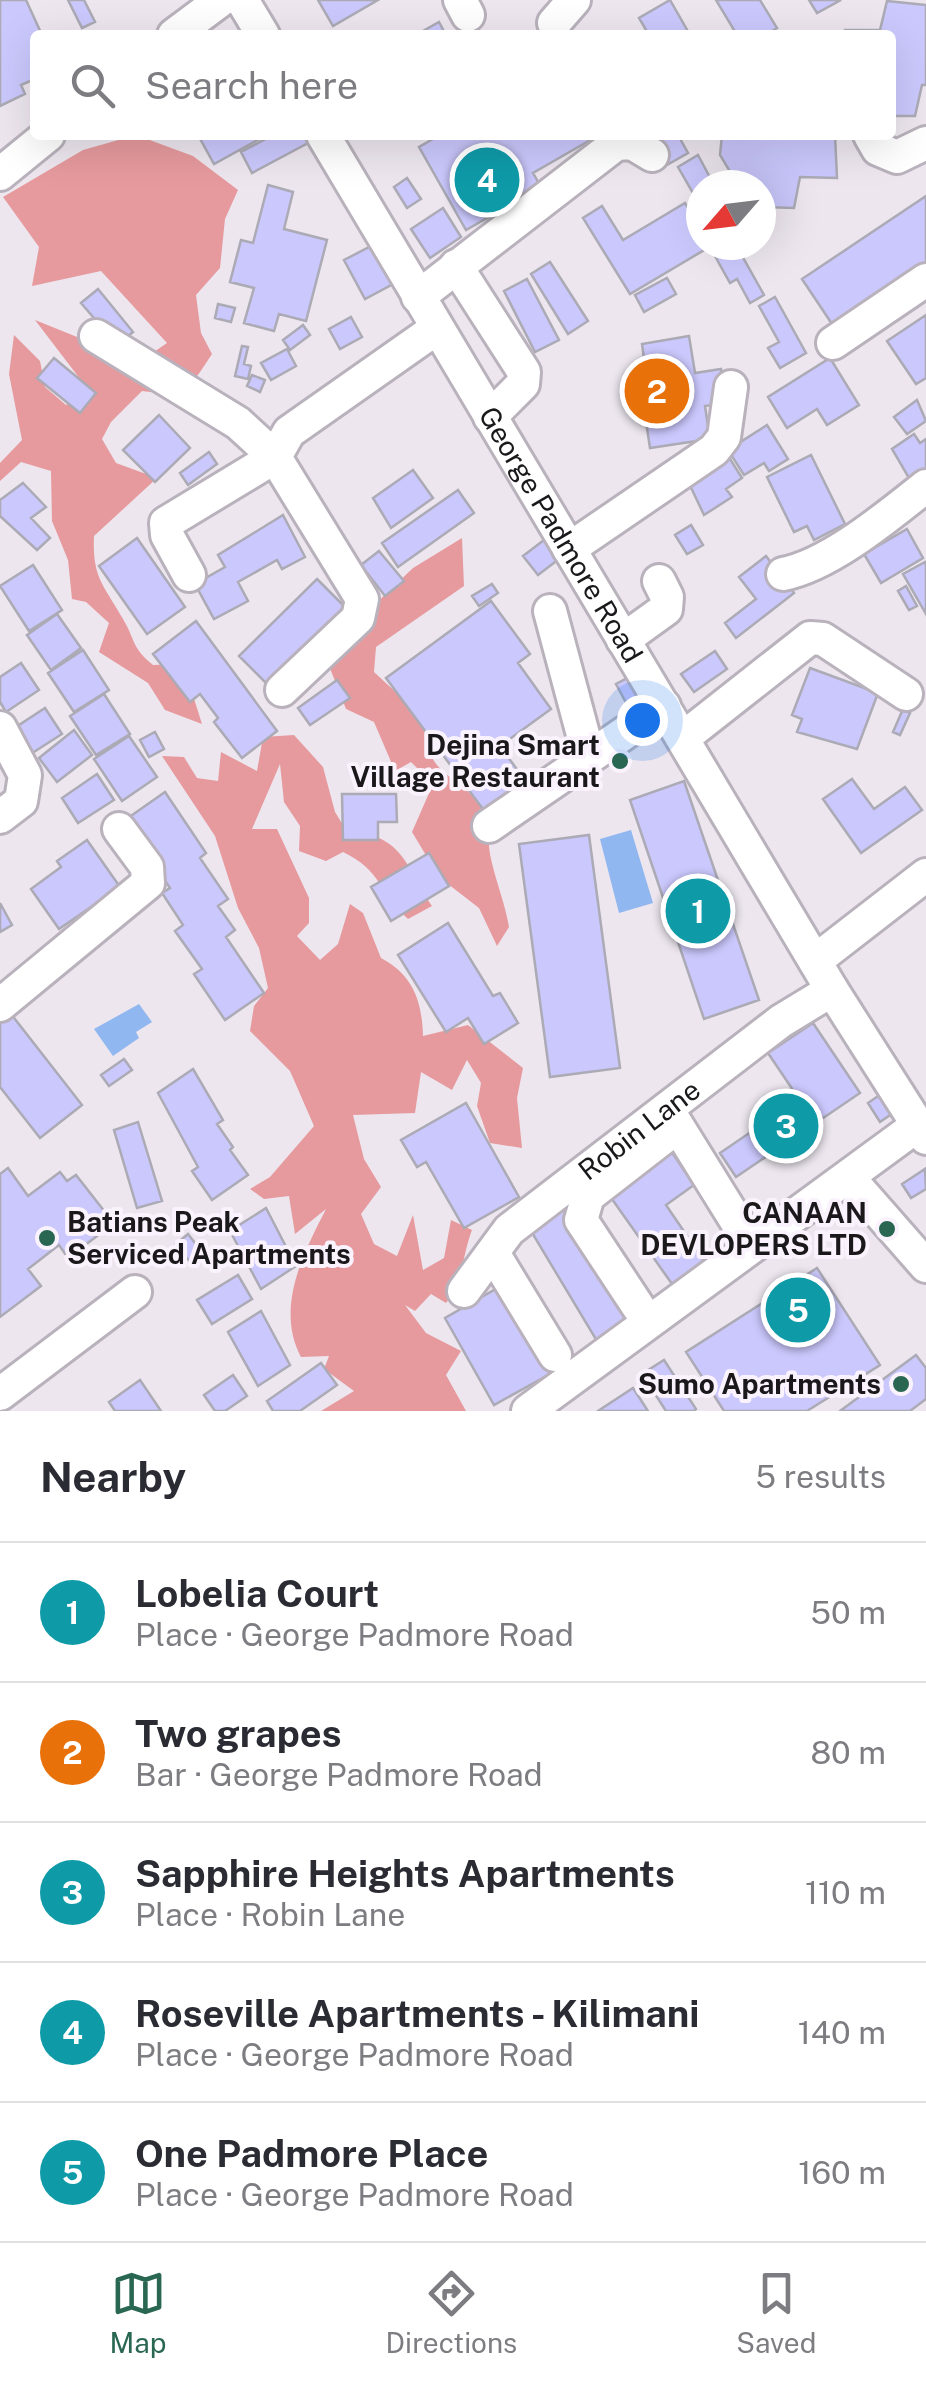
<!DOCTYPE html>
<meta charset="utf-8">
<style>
:root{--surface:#fff;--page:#f2f2f3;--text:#2b2b33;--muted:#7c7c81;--line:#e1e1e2;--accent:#2a6752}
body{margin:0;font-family:"Public Sans",sans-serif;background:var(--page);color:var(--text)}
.compass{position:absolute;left:686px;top:170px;width:90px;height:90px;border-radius:50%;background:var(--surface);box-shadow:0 10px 40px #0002;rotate:242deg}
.you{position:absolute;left:642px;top:720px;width:35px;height:35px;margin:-25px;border:8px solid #fff;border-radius:50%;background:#1a73e8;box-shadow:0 0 0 15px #1a73e833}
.badge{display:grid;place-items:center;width:65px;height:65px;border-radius:50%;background:var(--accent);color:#fff;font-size:32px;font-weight:700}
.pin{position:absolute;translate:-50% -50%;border:5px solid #fff;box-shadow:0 2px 10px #0006}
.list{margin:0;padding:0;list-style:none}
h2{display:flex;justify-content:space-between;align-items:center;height:130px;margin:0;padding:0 40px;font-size:42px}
h2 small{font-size:32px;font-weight:400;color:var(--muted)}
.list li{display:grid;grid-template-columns:65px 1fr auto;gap:30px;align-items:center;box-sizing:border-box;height:140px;padding:0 40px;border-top:2px solid var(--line)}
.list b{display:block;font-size:38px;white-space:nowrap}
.list p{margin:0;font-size:32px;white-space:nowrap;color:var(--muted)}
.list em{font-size:32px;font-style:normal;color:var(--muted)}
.icon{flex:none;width:55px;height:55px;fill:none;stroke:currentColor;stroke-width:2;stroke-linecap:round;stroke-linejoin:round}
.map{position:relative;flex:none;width:926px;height:1411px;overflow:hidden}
.search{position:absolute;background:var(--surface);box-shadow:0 10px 40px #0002;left:30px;right:30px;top:30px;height:110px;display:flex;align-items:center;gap:25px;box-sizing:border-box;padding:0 35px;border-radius:10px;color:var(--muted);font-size:38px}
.sheet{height:830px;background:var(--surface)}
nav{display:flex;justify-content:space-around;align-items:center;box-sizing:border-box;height:140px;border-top:2px solid var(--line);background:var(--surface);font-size:28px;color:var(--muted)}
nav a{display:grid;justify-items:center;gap:5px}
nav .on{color:var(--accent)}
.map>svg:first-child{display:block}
</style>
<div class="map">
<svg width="926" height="1411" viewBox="0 0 926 1411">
<rect width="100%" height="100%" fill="#ede6ef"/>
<!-- forest -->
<path fill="#e69a9d" d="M136,135L193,156L238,190L225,219L220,268L196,295L201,333L212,354C189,389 186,397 142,391L111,422L102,439L116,463L157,478L94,536C92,578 104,585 123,619C136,641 131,647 153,665L183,664L202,724L165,710L148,683L99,652L109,623L86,602L72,599L68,560L52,521L51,471L21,462L0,481V463L22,440L9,374L14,335L40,361L45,387L66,405L90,392L35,320L87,341L148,356L167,343L101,271L32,286L39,247L3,197L83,150Z
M462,538L464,586L376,647L374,672L426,720C421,784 471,772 486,820C489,833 488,847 491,859C496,882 505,903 509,927L497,946L479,908L439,877L412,832L433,784L411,762L395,771L374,722L346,709L324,653L413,568Z
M294,735L323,767L335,812L346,830C403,836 404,862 432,906L408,919C379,892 381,870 343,852L326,861L299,851L300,826L284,802L280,764L252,829H277L309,898V923L297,936L320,960L338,944L350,904L363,913L381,958C413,975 422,1001 423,1036L468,1025L523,1068L517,1098L522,1148L490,1143L477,1106L481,1083L467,1060L452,1090L421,1072L415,1113L353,1115L364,1159L381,1187L361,1214L374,1244L397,1256L413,1215L423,1270L444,1258L451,1220L472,1230C463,1253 462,1284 446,1303L431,1294L415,1311L405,1305L426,1333L461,1351L446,1375L466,1411H321L354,1391L324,1369L329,1356L301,1357C275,1308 303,1254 326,1209L295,1234L289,1196L264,1199L250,1189L270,1177L314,1126L290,1071L250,1031L254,1006L268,988L259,948L238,908L215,836L162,756L184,757L197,778L218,781L221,752L257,771L263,737Z"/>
<!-- water -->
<path fill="#90b7ef" d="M631,830L653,903L619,913L600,839Z
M139,1004L152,1022L136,1032L139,1038L113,1056L94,1029Z"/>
<!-- building -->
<path fill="#cbc8fd" stroke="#abaab5" stroke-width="2.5" d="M0,0H26L42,35H35V79L21,85L25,94L0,106Z
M68,0H84L95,22L82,28Z
M318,0H378L333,26Z
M670,0L690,35H649L639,18Z
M716,0H760L777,28L765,35H737Z
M809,0H841L817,13Z
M887,1L926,5V85H922L915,116H891V35H844L845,30H880Z
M439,22L446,35H416Z
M198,135H262L263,137L214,164Z
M273,135H307L310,142L252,173L241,152Z
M440,135H599L533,173L541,187L466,230L419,147Z
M647,135H678L688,153L665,166Z
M722,135H835L837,178L800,177L794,208L761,207V185H738L720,155Z
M698,155L714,185H701V207L678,167Z
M407,178L421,199L407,208L394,187Z
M268,185L293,192L284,229L327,240L306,321L279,314L274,331L244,323L254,288L230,282L241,240L253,243Z
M926,196V274L838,333L802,279Z
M685,203L701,230V245L711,246L630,294L583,218L602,206L623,240Z
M443,208L461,237L430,258L411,229Z
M375,244L395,283L365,299L344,260Z
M736,245L764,295L750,303L737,279L730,283L715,256Z
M550,262L588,321L568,334L531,274Z
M667,278L676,294L644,312L635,295Z
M527,279L559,340L535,352L504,291Z
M98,289L133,332L117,345L81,303Z
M775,297L806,353L780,368L768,348L779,342L759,306Z
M218,304L235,308L231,322L215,318Z
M926,315V378L916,384L887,341Z
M351,317L362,337L340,349L329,329Z
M303,325L310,335L290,350L283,340Z
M689,336L695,373L721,369L726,403L705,406L710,439L650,448L640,381L647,380L642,344Z
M242,346L248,347L244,364L251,366L248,379L235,376Z
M287,349L296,366L271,380L261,363Z
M54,358L96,393L80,413L37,378Z
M830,358L859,405L827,425L817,409L787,428L768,397Z
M252,375L265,380L260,392L247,386Z
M917,400L926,421L907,434L894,417Z
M159,415L190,448L155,482L123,450Z
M767,425L788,459L769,471L764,463L744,475L728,450Z
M914,434L920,443L926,439V476L913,485L892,449Z
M725,451L742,478L726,489L732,497L704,515L686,477Z
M209,452L217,464L188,485L180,473Z
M811,455L845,524L814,540L807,526L794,532L767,477Z
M413,470L433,498L391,528L373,498Z
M23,483L46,507L31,518L50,538L37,550L0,516V500Z
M458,490L474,513L398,567L382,543Z
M283,515L305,557L282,569L277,560L238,582L248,601L214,619L195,584L225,567L218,555Z
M691,525L703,545L687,554L675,535Z
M907,529L923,558L881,583L864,554Z
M137,538L185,607L147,634L99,566Z
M544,540L559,559L538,575L523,556Z
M379,551L404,581L385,596L361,565Z
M766,556L794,593L736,638L725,623L756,599L739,577Z
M925,562L926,565V614L903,574Z
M33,565L62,610L29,631L0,586Z
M317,579L352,614L270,687L239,656Z
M492,584L498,593L479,606L472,596Z
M906,586L917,606L909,610L898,591Z
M491,601L530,654L518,663L551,709L500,746L529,786L488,816L386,678Z
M57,614L81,648L51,670L27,635Z
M196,621L277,731L242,758L214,722L218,718L200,694L190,702L153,654Z
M83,650L109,690L74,712L48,673Z
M715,651L727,669L694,692L681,674Z
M21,663L39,690L6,712L0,702V677Z
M810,668L878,693L857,749L797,732L802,719L792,715Z
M635,674L649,700L630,710L616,684Z
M337,680L350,698L310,725L298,708Z
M104,694L130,734L96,755L70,716Z
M45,708L62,734L26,757L10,731Z
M903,709L910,713L900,735L893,732Z
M74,730L92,755L57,782L39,758Z
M155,732L164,749L149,757L140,740Z
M129,736L157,777L122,801L94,759Z
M97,774L114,800L78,823L62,798Z
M852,779L874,809L905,787L922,810L861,853L823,799Z
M684,781L759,1000L704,1019L630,800Z
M165,792L206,853L200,858L228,899L218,906L235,930L226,937L264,993L225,1020L194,974L202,969L175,931L183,925L162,893L170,888L125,820Z
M342,794H396L397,822H378V840H343Z
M589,835L620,1068L550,1077L519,844Z
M87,840L120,887L59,929L31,889L61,867L57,861Z
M429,853L449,886L391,921L371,887Z
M0,903L12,925L0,932Z
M448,923L493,996L500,993L518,1023L484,1044L468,1018L446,1032L398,955Z
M11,1014L82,1105L40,1138L0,1087V1023Z
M813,1023L860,1093L736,1177L720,1153L799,1099L768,1053Z
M124,1059L132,1070L109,1086L101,1075Z
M193,1069L223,1120L217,1124L233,1147L230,1150L248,1175L212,1200L192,1171L198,1167L158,1093Z
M884,1092L896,1111L880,1122L868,1103Z
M466,1103L519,1197L464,1228L426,1162L417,1167L401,1140Z
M138,1122L162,1201L137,1208L114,1130Z
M669,1148L694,1185L666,1205L709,1268L677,1291L607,1192Z
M8,1168L28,1196L60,1172L67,1181L76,1175L105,1212L96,1219L105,1230L68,1258L59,1245L28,1269L41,1286L0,1317V1174Z
M925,1169L926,1189L911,1198L902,1184Z
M564,1204L637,1324L600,1346L528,1226Z
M266,1208L296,1266L261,1289L230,1231Z
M188,1234L202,1252L190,1262L176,1244Z
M817,1268L880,1365L807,1411H724L686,1352Z
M238,1275L252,1299L212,1324L197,1300Z
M501,1286L550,1374L494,1405L445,1318Z
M261,1311L290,1365L258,1386L228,1332Z
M916,1355L926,1368V1399L910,1411H840Z
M664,1360L696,1409L694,1411H666L642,1374Z
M321,1363L337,1385L300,1411H273L267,1401Z
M233,1375L247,1396L225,1411H215L204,1395Z
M140,1380L161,1411H115L109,1402Z
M633,1388L648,1411H598Z"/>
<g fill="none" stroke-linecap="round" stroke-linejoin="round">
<!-- minor casing -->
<g stroke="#b9b2bc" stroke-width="38">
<g id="minor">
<path d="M242,0L263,35"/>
<path d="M460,0L468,15"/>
<path d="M554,23L574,0"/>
<path d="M174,35L221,0"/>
<path id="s1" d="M323,135L832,990L926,1138"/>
<path d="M870,135L878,149L897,157L926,143"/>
<path d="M0,174L48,135"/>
<path d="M456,266L524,372L523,384L490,417"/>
<path d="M418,297L616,144L632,143L652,155"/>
<path d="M96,336L238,423L275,457L166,523L167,535L189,575"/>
<path d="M833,343L926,280"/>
<path d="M569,549L714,450L724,437L731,387"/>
<path d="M783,574C830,565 888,516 926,486"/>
<path d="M550,611L589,757"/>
<path d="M623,640L666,609L667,597L659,581"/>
<path d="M282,690L358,618L362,599L275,457L289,432L437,328"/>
<path d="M0,728L25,775L21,801L0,817"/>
<path d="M683,738L810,638L823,639L906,694"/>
<path d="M489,826L664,706"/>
<path d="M815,961L926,875"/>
<path d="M0,1005L148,883L147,867L119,829"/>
<path d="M667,1109L740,1227"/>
<path d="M848,1177L926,1266"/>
<path d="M493,1253L555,1355"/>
<path id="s2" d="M464,1291L509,1230L781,1021L832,990"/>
<path d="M639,1308L581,1220L588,1196L677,1127"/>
<path d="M0,1394L135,1292"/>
<path d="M528,1411L918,1125"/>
</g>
</g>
<!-- minor -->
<use href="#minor" stroke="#fff" stroke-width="32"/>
</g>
<!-- markers -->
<g fill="#2a6752" stroke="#faf3fd" stroke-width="4">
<circle cx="620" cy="761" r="10"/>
<circle cx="887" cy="1229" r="10"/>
<circle cx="47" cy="1238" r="10"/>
<circle cx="901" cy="1384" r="10"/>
</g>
<g text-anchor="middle" stroke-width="8" stroke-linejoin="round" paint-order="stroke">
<!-- street labels -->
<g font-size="28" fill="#1a181b" stroke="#faf3fd">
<text dy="10" stroke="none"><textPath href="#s1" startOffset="465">George Padmore Road</textPath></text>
<text dy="10" stroke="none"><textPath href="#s2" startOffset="240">Robin Lane</textPath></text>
</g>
<!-- poi labels -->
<g font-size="28" font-weight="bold" fill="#1a181b" stroke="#faf3fd" text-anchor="end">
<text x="600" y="755">Dejina Smart<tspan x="600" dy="32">Village Restaurant</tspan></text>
<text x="867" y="1223">CANAAN<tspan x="867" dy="32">DEVLOPERS LTD</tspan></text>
<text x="67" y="1232" text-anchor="start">Batians Peak<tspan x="67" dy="32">Serviced Apartments</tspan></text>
<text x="881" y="1394">Sumo Apartments</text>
</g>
</g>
</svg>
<svg class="compass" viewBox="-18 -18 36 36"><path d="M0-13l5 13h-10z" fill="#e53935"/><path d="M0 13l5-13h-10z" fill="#7c7c81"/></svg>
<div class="you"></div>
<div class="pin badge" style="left:698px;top:911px;background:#0f9aa8">1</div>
<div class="pin badge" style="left:657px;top:391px;background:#e8710a">2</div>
<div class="pin badge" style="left:786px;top:1126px;background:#0f9aa8">3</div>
<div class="pin badge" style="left:487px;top:180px;background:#0f9aa8">4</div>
<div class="pin badge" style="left:798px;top:1310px;background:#0f9aa8">5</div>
<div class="search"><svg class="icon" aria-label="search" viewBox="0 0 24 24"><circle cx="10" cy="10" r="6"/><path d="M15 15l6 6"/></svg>Search here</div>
</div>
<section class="sheet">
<h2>Nearby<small>5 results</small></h2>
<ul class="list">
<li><span class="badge" style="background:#0f9aa8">1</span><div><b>Lobelia Court</b><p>Place · George Padmore Road</p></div><em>50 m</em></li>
<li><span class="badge" style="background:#e8710a">2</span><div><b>Two grapes</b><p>Bar · George Padmore Road</p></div><em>80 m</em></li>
<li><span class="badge" style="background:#0f9aa8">3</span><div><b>Sapphire Heights Apartments</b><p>Place · Robin Lane</p></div><em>110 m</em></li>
<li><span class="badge" style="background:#0f9aa8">4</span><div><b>Roseville Apartments - Kilimani</b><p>Place · George Padmore Road</p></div><em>140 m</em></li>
<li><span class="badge" style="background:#0f9aa8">5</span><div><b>One Padmore Place</b><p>Place · George Padmore Road</p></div><em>160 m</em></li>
</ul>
</section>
<nav>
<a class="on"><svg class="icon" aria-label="map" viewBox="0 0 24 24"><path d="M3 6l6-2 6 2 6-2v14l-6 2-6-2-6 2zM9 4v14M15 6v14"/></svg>Map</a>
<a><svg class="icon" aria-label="directions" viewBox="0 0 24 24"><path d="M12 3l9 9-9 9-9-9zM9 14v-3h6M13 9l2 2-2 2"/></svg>Directions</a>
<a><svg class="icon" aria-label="saved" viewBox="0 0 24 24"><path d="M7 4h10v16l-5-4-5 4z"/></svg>Saved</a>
</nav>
